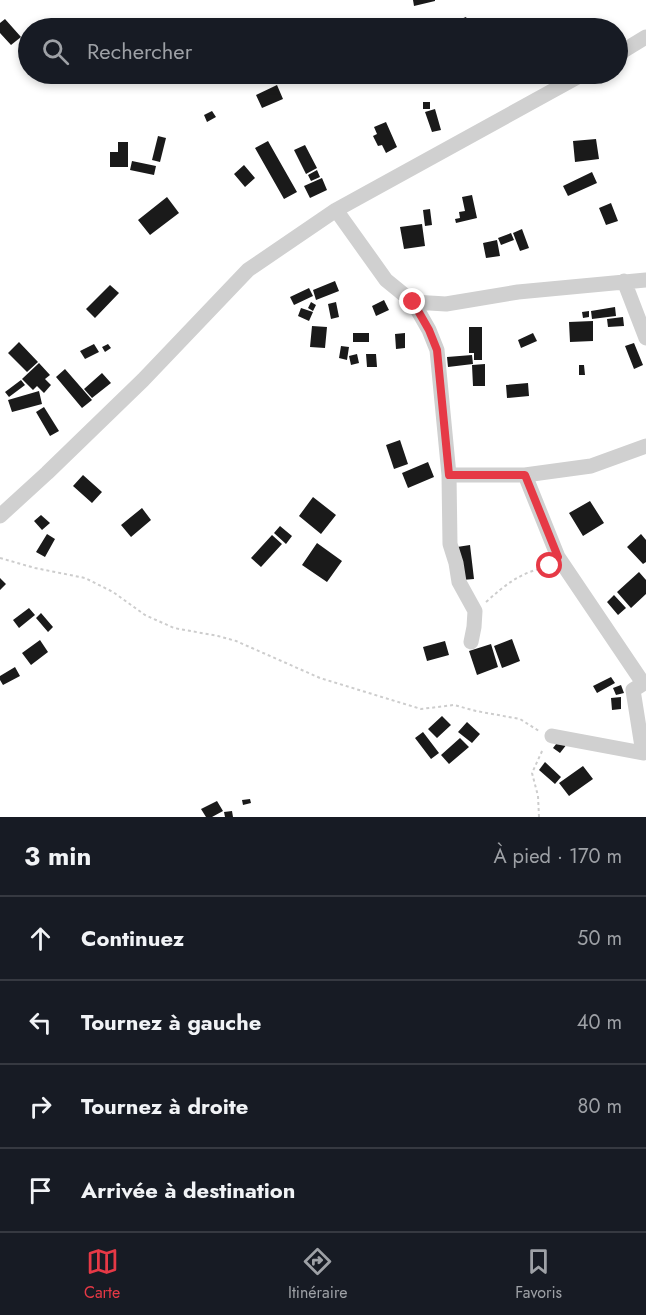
<!DOCTYPE html>
<html lang="fr">
<meta charset="utf-8">
<style>
:root{--surface:#171b24;--page:#242831;--text:#f1f3f6;--muted:#9ea1a6;--line:#363941;--accent:#e63946}
body{margin:0;font-family:Jost,sans-serif;background:var(--page);color:var(--text)}
.stop{position:absolute;width:18px;height:18px;margin:-14px;border:4px solid #e63946;border-radius:50%;background:#fff}
.stop.end{background:#e63946;border-color:#fff;box-shadow:0 2px 6px #0008}
.list{margin:0;padding:0;list-style:none}
h2{display:flex;justify-content:space-between;align-items:center;height:78px;margin:0;padding:0 24px;font-size:26px}
h2 small{font-size:20px;font-weight:400;color:var(--muted)}
.list li{display:grid;grid-template-columns:39px 1fr auto;gap:18px;align-items:center;box-sizing:border-box;height:84px;padding:0 24px;border-top:2px solid var(--line)}
.list b{display:block;font-size:22px;white-space:nowrap}
.list em{font-size:20px;font-style:normal;color:var(--muted)}
.icon{flex:none;width:33px;height:33px;fill:none;stroke:currentColor;stroke-width:2;stroke-linecap:round;stroke-linejoin:round}
.map{position:relative;flex:none;width:646px;height:817px;overflow:hidden}
.search{position:absolute;background:var(--surface);box-shadow:0 3px 9px #0003;left:18px;right:18px;top:18px;height:66px;display:flex;align-items:center;gap:15px;box-sizing:border-box;padding:0 21px;border-radius:33px;color:var(--muted);font-size:22px}
.sheet{height:414px;background:var(--surface)}
nav{display:flex;justify-content:space-around;align-items:center;box-sizing:border-box;height:84px;border-top:2px solid var(--line);background:var(--surface);font-size:16px;color:var(--muted)}
nav a{display:grid;justify-items:center;gap:3px}
nav .on{color:var(--accent)}
.map>svg:first-child{display:block}
</style>
<div class="map">
<svg width="646" height="817" viewBox="0 0 646 817">
<rect width="100%" height="100%" fill="#fff"/>
<!-- building -->
<path fill="#1a1a1a" d="M413,0H435V1L414,6Z
M466,17L470,25L461,28H438Z
M5,19L21,37L11,45L0,33V23Z
M277,85L283,99L262,108L256,95Z
M423,102H430V109H423Z
M435,109L441,130L432,132L425,112Z
M212,111L216,117L207,122L204,115Z
M386,122L397,147L386,153L382,145L378,146L373,136L377,134L374,127Z
M158,136L166,138L160,162L152,160Z
M596,139L599,159L575,162L573,141Z
M268,141L297,192L284,199L255,148Z
M118,142H128V167H110V152H118Z
M305,145L317,168L306,174L294,150Z
M132,161L156,166L154,175L130,170Z
M244,165L255,178L245,187L234,174Z
M317,170L320,177L311,181L308,175Z
M592,172L597,183L568,196L563,186Z
M322,178L327,190L310,198L304,186Z
M472,195L477,218L456,223L455,219L460,218L459,212L465,211L462,197Z
M167,197L179,213L150,235L138,220Z
M611,203L618,221L606,225L599,208Z
M430,209L432,225L425,226L423,210Z
M422,224L425,246L404,249L400,227Z
M522,229L529,248L520,251L513,233Z
M511,233L514,240L501,245L498,238Z
M497,240L500,256L486,258L483,243Z
M335,281L339,291L316,300L313,290Z
M110,285L119,293L95,318L86,309Z
M309,288L313,296L294,305L290,297Z
M384,300L389,310L376,316L372,306Z
M311,302L316,305L313,311L308,308Z
M336,302L339,317L331,319L328,304Z
M615,307L616,316L592,319L591,311Z
M301,308L313,312L309,321L298,316Z
M589,311V317L583,318L582,312Z
M623,317L624,326L608,327L607,319Z
M593,321V341L570,342L569,322Z
M312,326L327,327L325,348L310,347Z
M469,327H482V360H474V353H469Z
M353,333H369V342H353Z
M405,333V348L396,349L395,334Z
M533,333L537,341L521,348L518,340Z
M19,342L38,362L27,372L8,353Z
M634,343L643,365L634,369L625,346Z
M94,344L99,352L85,359L80,351Z
M108,344L111,348L105,352L102,347Z
M341,346L349,347L347,360L339,358Z
M357,354L359,363L351,365L349,356Z
M366,354H376L377,367H367Z
M472,355L473,364L448,367L447,357Z
M39,363L50,375L45,379L51,385L44,393L37,386L33,390L22,379Z
M485,364V386H473L472,365Z
M579,365H584L585,375H579Z
M65,369L92,400L82,408L56,377Z
M102,373L111,383L92,398L84,389Z
M21,380L25,385L9,397L5,392Z
M528,383L529,396L507,398L506,385Z
M39,391L42,404L12,412L8,400Z
M44,407L59,431L50,436L36,412Z
M400,440L408,464L394,469L386,445Z
M428,462L434,477L408,488L402,473Z
M83,475L102,492L92,503L73,486Z
M313,497L336,515L321,534L299,516Z
M590,501L604,523L583,536L569,513Z
M142,508L151,520L131,537L121,525Z
M41,515L50,523L42,530L34,521Z
M280,526L292,536L286,544L274,533Z
M47,534L55,539L45,557L36,552Z
M641,534L646,540V562L643,564L627,547Z
M272,535L282,544L261,567L251,558Z
M317,543L342,561L327,582L302,565Z
M470,545L474,579L462,580L457,547Z
M639,572L646,580V594L631,608L617,592Z
M0,578L6,584L0,590Z
M614,595L626,608L618,615L607,602Z
M29,608L35,615L19,628L13,620Z
M41,613L53,627L48,632L36,618Z
M512,639L520,661L502,668L494,646Z
M40,640L48,652L31,665L22,653Z
M445,641L449,655L427,661L423,647Z
M491,644L498,667L477,675L469,651Z
M15,667L20,676L3,685L0,680V676Z
M611,677L615,683L597,693L593,686Z
M621,685L624,693L616,695L613,688Z
M621,697V709L612,710L611,698Z
M442,716L451,725L437,738L428,729Z
M467,722L480,734L472,743L458,732Z
M423,732L439,753L431,759L415,738Z
M460,738L469,747L449,764L441,755Z
M560,739L567,744L560,753L553,748Z
M545,762L561,777L555,784L539,770Z
M583,766L593,779L569,796L559,783Z
M250,799L251,803L243,805L242,800Z
M217,801L223,811L212,817H206L201,809Z
M232,811L233,817H225L224,812Z"/>
<g fill="none" stroke-linecap="round" stroke-linejoin="round">
<!-- path -->
<path stroke="#cdcdcd" stroke-width="2" stroke-dasharray="3 3" stroke-linecap="butt" d="M0,558L35,568L85,578L113,592L145,615L174,628L218,636L236,641L320,678L421,709L454,705L476,711L520,719L539,731
M486,602C506,584 521,572 548,567
M539,817L538,796L532,773L543,749"/>
<!-- street -->
<path stroke="#d0d0d0" stroke-width="15" d="M618,54L646,37
M336,210L386,280L413,302L446,304L518,292L646,280
M624,281L646,338
M413,302L429,330L437,350L449,475L450,544L456,563L459,582L475,611L474,627L471,642
M449,475H525
M0,516L47,473L143,380L248,270L336,210L583,74
M643,683L558,557L525,475L591,466L646,446
M552,736L643,753L633,690L646,682"/>
</g>
<g fill="none" stroke-linecap="round" stroke-linejoin="round">
<!-- route -->
<path stroke="#e63946" stroke-width="8" d="M413,302L429,330L437,350L449,475H525L558,557L550,566"/>
</g>
</svg>
<div class="stop" style="left:550px;top:566px"></div>
<div class="stop end" style="left:413px;top:302px"></div>
<div class="search"><svg class="icon" aria-label="search" viewBox="0 0 24 24"><circle cx="10" cy="10" r="6"/><path d="M15 15l6 6"/></svg>Rechercher</div>
</div>
<section class="sheet">
<h2>3 min<small>À pied · 170 m</small></h2>
<ul class="list">
<li><svg class="icon" aria-label="ahead" viewBox="0 0 24 24"><path d="M12 20V5M6 11l6-6 6 6"/></svg><div><b>Continuez</b></div><em>50 m</em></li>
<li><svg class="icon" aria-label="left" viewBox="0 0 24 24"><path d="M17 20v-9H6M10 6l-5 5 5 5"/></svg><div><b>Tournez à gauche</b></div><em>40 m</em></li>
<li><svg class="icon" aria-label="right" viewBox="0 0 24 24"><path d="M7 20v-9h11M14 6l5 5-5 5"/></svg><div><b>Tournez à droite</b></div><em>80 m</em></li>
<li><svg class="icon" aria-label="arrive" viewBox="0 0 24 24"><path d="M6 21V4h12l-3 4 3 4H6"/></svg><div><b>Arrivée à destination</b></div></li>
</ul>
</section>
<nav>
<a class="on"><svg class="icon" aria-label="map" viewBox="0 0 24 24"><path d="M3 6l6-2 6 2 6-2v14l-6 2-6-2-6 2zM9 4v14M15 6v14"/></svg>Carte</a>
<a><svg class="icon" aria-label="directions" viewBox="0 0 24 24"><path d="M12 3l9 9-9 9-9-9zM9 14v-3h6M13 9l2 2-2 2"/></svg>Itinéraire</a>
<a><svg class="icon" aria-label="saved" viewBox="0 0 24 24"><path d="M7 4h10v16l-5-4-5 4z"/></svg>Favoris</a>
</nav>
